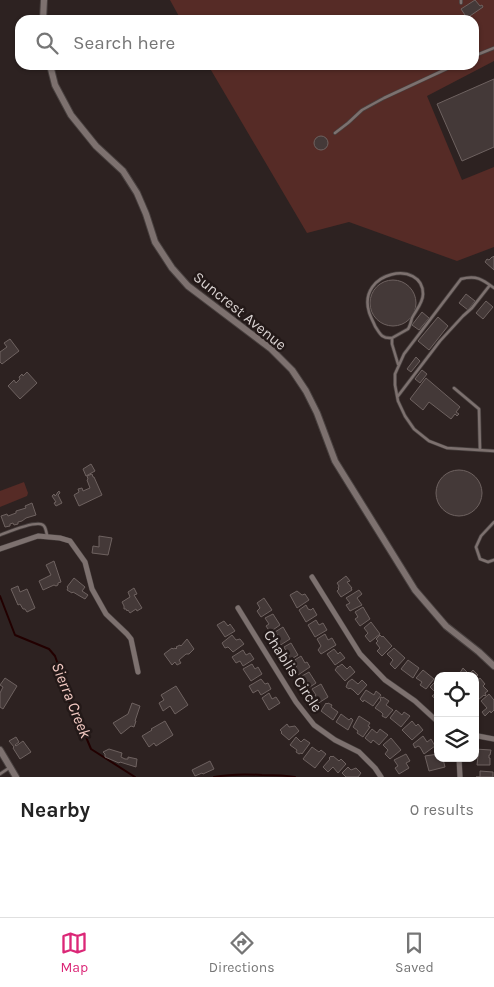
<!DOCTYPE html>
<style>
:root{--surface:#fff;--page:#f2f2f2;--text:#222;--muted:#767676;--line:#e0e0e0;--accent:#db2777}
body{margin:0;font-family:Karla,sans-serif;background:var(--page);color:var(--text)}
.controls{position:absolute;right:15px;bottom:15px;display:grid;overflow:hidden;border-radius:10px;box-shadow:0 1px 4px #0004}
.controls button{width:45px;height:45px;display:grid;place-items:center;padding:0;border:0;border-bottom:1px solid var(--line);background:var(--surface);color:var(--text);font:25px sans-serif}
.list{margin:0;padding:0;list-style:none}
h2{display:flex;justify-content:space-between;align-items:center;height:65px;margin:0;padding:0 20px;font-size:21px}
h2 small{font-size:16px;font-weight:400;color:var(--muted)}
.icon{flex:none;width:28px;height:28px;fill:none;stroke:currentColor;stroke-width:2;stroke-linecap:round;stroke-linejoin:round}
.map{position:relative;flex:none;width:494px;height:777px;overflow:hidden}
.search{position:absolute;background:var(--surface);box-shadow:0 1px 4px #0004;left:15px;right:15px;top:15px;height:55px;display:flex;align-items:center;gap:12px;box-sizing:border-box;padding:0 18px;border-radius:15px;color:var(--muted);font-size:19px}
.sheet{height:140px;background:var(--surface)}
nav{display:flex;justify-content:space-around;align-items:center;box-sizing:border-box;height:70px;border-top:1px solid var(--line);background:var(--surface);font-size:14px;color:var(--muted)}
nav a{display:grid;justify-items:center;gap:2px}
nav .on{color:var(--accent)}
.map>svg:first-child{display:block}
</style>
<div class="map">
<svg width="494" height="777" viewBox="0 0 494 777">
<rect width="100%" height="100%" fill="#2d2221"/>
<!-- green -->
<path fill="#562b26" d="M170,0H494V61L427,96L462,180L494,167V247L457,261L349,222L307,233L208,65H474V20H181Z
M24,482L28,493L27,496L0,507V491Z"/>
<g fill="none" stroke-linecap="round" stroke-linejoin="round">
<!-- stream -->
<path stroke="#200" stroke-width="2" d="M0,596L15,635L49,649L55,656L62,676L66,694L72,709L81,725L91,749L135,777
M214,777C230,774 246,774 262,775C273,775 284,775 295,777"/>
</g>
<!-- building -->
<path fill="#443938" stroke="#6e6260" d="M475,0L480,6L482,5L483,7L467,18L461,9Z
M494,79V147L462,161L437,104Z
M314 143a7 7 0 1 1 14 0a7 7 0 1 1-14 0Z
M494,256V270L485,262L487,259L489,260L492,257H493Z
M370 303a23 23 0 1 1 46 0a23 23 0 1 1-46 0Z
M466,294L475,301L468,310L459,303Z
M486,301L493,307L483,319L476,313Z
M422,312L429,318L419,330L412,325Z
M438,317L448,326L429,350L418,341Z
M10,339L19,351L2,364L0,362V352L7,347L4,343Z
M416,357L420,361L411,372L407,369Z
M422,370L427,374L420,383L415,379Z
M27,372L37,383L20,399L8,386L14,380L16,383L20,379L19,377L22,374L23,376Z
M426,378L460,407L456,412L459,414L457,416L455,414L451,419L429,402L423,410L410,399Z
M91,464L95,471L86,476L83,469Z
M436 493a23 23 0 1 1 46 0a23 23 0 1 1-46 0Z
M92,474L93,477H94L102,495L79,506L74,495L79,492L78,489L82,488L83,491L90,488L87,480L88,479L87,476Z
M59,491L60,493L58,495L62,503L56,506L54,503L56,502L52,496L54,494L55,496L57,494V493Z
M32,503L36,515L26,518L22,521L18,522V524L14,525L13,523L10,524V526L5,527L1,516L7,514L8,516L16,513V511L26,508L25,506Z
M99,536L112,538L108,555L92,553L93,546L99,547Z
M54,561L61,582L58,583V585L56,586L54,585L43,590L39,581L51,575L46,565Z
M346,576L350,581L347,582L352,588H351L352,590L341,597L337,591L339,589L338,588L339,586L337,583Z
M74,578L85,587L82,591L88,595L85,599L78,595L73,592L72,593L67,590L68,588L67,587Z
M18,586L20,592L27,589L35,608L27,612L25,609H23L20,604L18,605L11,589Z
M134,588L137,594L134,595L142,608L137,611L136,609L130,613L128,610L127,611L126,609H124V606L122,602L130,597L128,592Z
M359,590L362,594L357,598L362,605L350,611L346,605L350,603L346,598Z
M297,591L302,595L305,594L309,600L297,608L290,595Z
M264,598L272,610L261,617L257,611L260,608L257,603Z
M306,605L308,609L311,610L313,608L314,610L317,615L306,622L299,610Z
M363,607L370,619L360,626L355,619L358,617L355,612Z
M273,614L280,625L270,632L266,626L269,624L265,618Z
M316,620L319,625L323,623L327,630L315,637L308,625Z
M224,621L228,626L230,624L235,631L225,637L217,625Z
M371,622L380,634L370,642L365,636L368,633L364,628Z
M283,627L290,639L279,646L275,641V639L279,637L275,632Z
M325,634L328,640L332,638L336,645L321,654L318,650L321,646L317,639Z
M232,635L236,640L240,639L244,644L233,652L228,647L225,648L222,643Z
M380,635L382,637L383,636L392,646L382,656L377,651L380,648L376,643L378,641L376,639Z
M187,639L194,649L189,654H186L179,660L181,663L177,665L175,662L172,665L164,654L172,648L173,649L175,648L176,649L177,648L176,647L180,645L181,646Z
M291,643L298,655L288,661L284,655L287,653L284,647Z
M394,648L405,658L395,669L390,664L393,660L387,654Z
M334,649L338,654L340,652L345,658L335,665L327,654Z
M243,650L246,655L250,653L254,659L243,666L240,661L236,663L232,657Z
M301,656L305,663L307,662L310,667L298,675L293,669L297,666L293,661Z
M408,660L419,668L413,678L401,669Z
M252,664L255,669L258,667L262,674L251,681L243,669Z
M342,664L347,669L350,666L355,672L345,681L335,670L338,666V667Z
M463,668L469,674L473,670L478,675L475,678V676H458Z
M423,670L434,679L426,689L420,685L422,682L416,678Z
M309,672L316,683L307,689L302,683L305,681L302,676Z
M5,678L17,686L3,709L0,707V693L3,687L0,685Z
M480,678L485,684L483,686L488,691L485,693L486,695L485,696L484,695L478,700L475,697V682Z
M261,679L265,684L268,683L271,689L261,695L258,690L253,693L249,686Z
M352,679L358,684L362,680L367,685L358,695L353,690L350,688L349,689L346,687L348,682Z
M437,680L438,681V701L432,696L436,693L430,687Z
M321,684L328,697L317,704L312,698L316,695L312,689Z
M176,686L188,705L175,714L170,706L163,711L159,703L164,700L161,695Z
M366,690L374,695L376,691L381,695L373,706L364,700L363,702L360,699Z
M269,693L272,699L276,697L280,703L269,710L262,698Z
M489,694L494,700V710L491,713L490,711L485,716L482,712L487,708L481,701Z
M381,697L383,698V697L389,701L386,705L393,710L386,718L382,716L383,714L381,712L375,708L381,700L380,699Z
M132,703L140,706L135,721H136L134,727L131,726L121,734L113,723L128,714Z
M326,703L327,704L328,703L332,705L331,707L338,712L333,720L321,711Z
M396,710L402,715L404,712L410,716L401,727L390,718Z
M341,714L349,720L351,718L353,720L348,730L336,722Z
M359,716L370,723L368,726L370,727L363,737L357,733L358,731L353,727Z
M165,721L173,735L156,746L154,743L149,747L142,736L152,730L151,729Z
M412,721L416,726L418,724L423,730L412,740L402,730Z
M287,724L289,727L295,726L299,731L289,740L281,733L282,732L280,730Z
M372,729L377,733L380,729L388,735L379,745L373,740L371,743L365,738Z
M423,736L427,742L431,739L435,746L424,754L420,747L418,746L415,748L413,744Z
M16,737L19,742L15,745L16,746L23,741L31,752L20,759L13,748L14,747L9,741Z
M296,737L301,742L304,739L310,743L302,754L301,753L299,754L296,752L297,750L290,745Z
M391,738L401,750L390,759L385,754L388,750L383,745Z
M312,747L319,752L321,750L326,754L315,768L303,759Z
M109,749L122,753L121,757L125,759H128V757L137,759L136,767L120,762L119,763L105,757V754L103,752Z
M475,749L491,750L490,755H489V758H490V765H477L478,756H475Z
M406,754L410,761L406,763L409,768L399,774L395,768L398,766L394,760Z
M438,754V758H439L440,760L443,759L445,767L429,771L425,756Z
M331,756L332,757L333,756L339,761L341,759L346,764L338,773L333,767L328,772L323,767L330,759L329,758Z
M210,761L214,769L203,774L202,773L195,776L192,770Z
M348,767L351,770L356,768L361,773L358,777H346L342,773Z
M480,771L493,772V777H476H480Z"/>
<g fill="none" stroke-linecap="round" stroke-linejoin="round">
<!-- service casing -->
<g stroke="#48403f" stroke-width="4">
<path id="service" d="M461,0V3
M474,56L494,48
M335,133L348,123L362,110L384,98L455,65
M494,288C482,279 476,275 461,279L404,354L395,374V385L398,401L405,416L414,429L429,441L447,448L494,451
M392,338C382,339 380,334 375,326C373,321 370,316 369,312C357,271 423,259 423,294C423,303 416,310 412,318C411,322 410,326 408,329L392,338V344L398,364
M454,388L479,409L480,450
M398,396L440,341L463,316L472,308L490,285
M494,522L481,536L476,547L480,559L488,562L494,560
M0,535C8,532 36,520 43,525C46,527 46,532 47,535
M0,774L9,768"/>
</g>
<!-- minor casing -->
<g stroke="#48403f" stroke-width="6">
<path id="minor" d="M0,549L38,536L60,538L70,541L85,562L92,589L106,614L127,634L131,639L138,672
M312,577L360,654L385,680L415,701L438,722
M238,608L296,702L314,725L335,740L359,752L375,768L381,777
M475,737L478,736L494,739
M459,758L460,777"/>
</g>
<!-- tertiary casing -->
<g stroke="#48403f" stroke-width="8">
<path id="tertiary" d="M43,20L44,0
M50,65L55,85L71,115L96,146L123,171L137,193L146,214L155,242L172,268L188,286L270,348L292,370L306,391L317,413L335,461L415,590L446,626L479,652L494,666
M0,750L16,777"/>
</g>
<!-- service -->
<use href="#service" stroke="#7d716f" stroke-width="2.5"/>
<!-- minor -->
<use href="#minor" stroke="#7d716f" stroke-width="5"/>
<!-- tertiary -->
<use href="#tertiary" stroke="#7d716f" stroke-width="6"/>
</g>
<g text-anchor="middle" stroke-width="5" stroke-linejoin="round" paint-order="stroke">
<!-- street labels -->
<g font-size="15" fill="#dbd4d3" stroke="#231918">
<text transform="translate(240 311) rotate(39)" y="5">Suncrest Avenue</text>
<text transform="translate(293 671) rotate(57)" y="5">Chablis Circle</text>
</g>
<!-- water labels -->
<g font-size="16" font-style="italic" fill="#f2c9c2" stroke="#231918">
<text transform="translate(72 700) rotate(68)" y="6">Sierra Creek</text>
</g>
</g>
</svg>
<div class="controls">
<button><svg class="icon" aria-label="locate" viewBox="0 0 24 24"><circle cx="12" cy="12" r="6"/><path d="M12 2v4M12 18v4M2 12h4M18 12h4"/></svg></button>
<button><svg class="icon" aria-label="layers" viewBox="0 0 24 24"><path d="M12 4l9 5-9 5-9-5zM3 14l9 5 9-5"/></svg></button>
</div>
<div class="search"><svg class="icon" aria-label="search" viewBox="0 0 24 24"><circle cx="10" cy="10" r="6"/><path d="M15 15l6 6"/></svg>Search here</div>
</div>
<section class="sheet">
<h2>Nearby<small>0 results</small></h2>
<ul class="list">
</ul>
</section>
<nav>
<a class="on"><svg class="icon" aria-label="map" viewBox="0 0 24 24"><path d="M3 6l6-2 6 2 6-2v14l-6 2-6-2-6 2zM9 4v14M15 6v14"/></svg>Map</a>
<a><svg class="icon" aria-label="directions" viewBox="0 0 24 24"><path d="M12 3l9 9-9 9-9-9zM9 14v-3h6M13 9l2 2-2 2"/></svg>Directions</a>
<a><svg class="icon" aria-label="saved" viewBox="0 0 24 24"><path d="M7 4h10v16l-5-4-5 4z"/></svg>Saved</a>
</nav>
